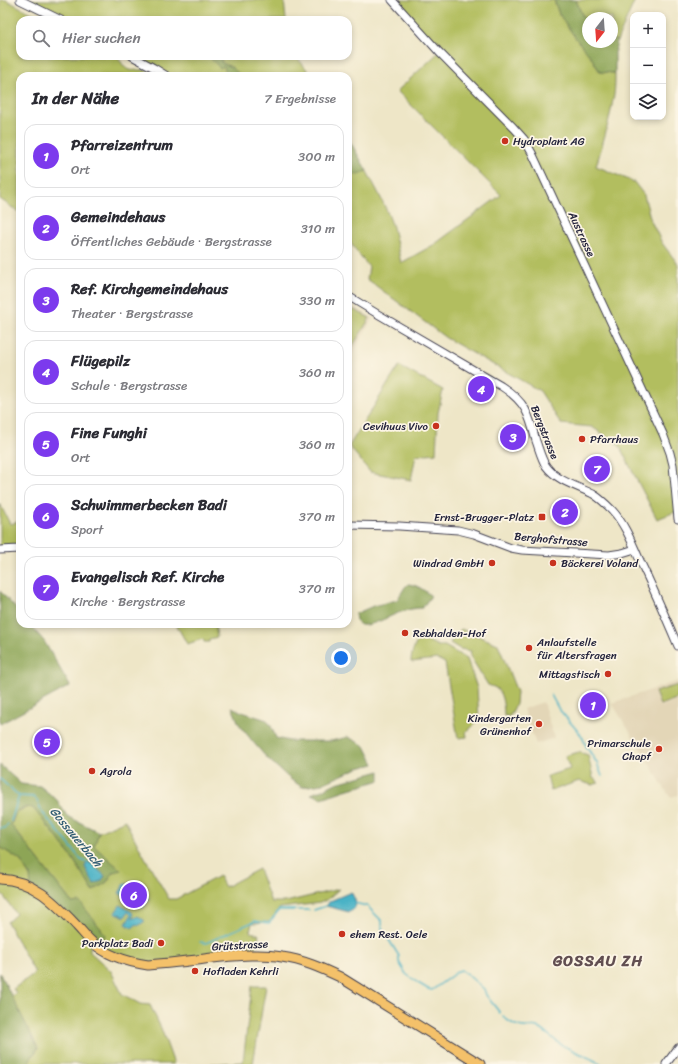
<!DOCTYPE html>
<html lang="de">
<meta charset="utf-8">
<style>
:root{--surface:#fff;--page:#f7f7f7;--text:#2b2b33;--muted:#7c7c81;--line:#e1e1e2;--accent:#7c3aed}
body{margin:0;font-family:Sriracha,sans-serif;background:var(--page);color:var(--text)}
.controls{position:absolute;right:12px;top:12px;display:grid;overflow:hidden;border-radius:8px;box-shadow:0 2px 6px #0003}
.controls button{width:36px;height:36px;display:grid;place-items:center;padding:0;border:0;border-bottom:1px solid var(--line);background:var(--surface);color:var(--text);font:20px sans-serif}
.compass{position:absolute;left:582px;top:12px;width:36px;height:36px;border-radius:50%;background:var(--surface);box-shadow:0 2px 6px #0003;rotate:197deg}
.you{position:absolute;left:341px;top:658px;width:14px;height:14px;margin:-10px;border:3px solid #fff;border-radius:50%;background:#1a73e8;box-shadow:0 0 0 6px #1a73e833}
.badge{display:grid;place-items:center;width:26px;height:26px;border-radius:50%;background:var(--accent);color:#fff;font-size:13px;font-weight:700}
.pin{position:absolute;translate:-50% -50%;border:2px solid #fff;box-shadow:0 1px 4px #0006}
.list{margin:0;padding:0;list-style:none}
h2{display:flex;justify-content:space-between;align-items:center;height:52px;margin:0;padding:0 16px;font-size:17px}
h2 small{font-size:13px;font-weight:400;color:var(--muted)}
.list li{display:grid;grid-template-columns:26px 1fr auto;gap:12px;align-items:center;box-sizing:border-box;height:64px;margin:0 8px 8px;padding:0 8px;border:1px solid var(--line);border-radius:12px}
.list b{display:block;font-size:15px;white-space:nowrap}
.list p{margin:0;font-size:13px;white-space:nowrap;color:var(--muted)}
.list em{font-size:13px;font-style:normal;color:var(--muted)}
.icon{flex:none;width:22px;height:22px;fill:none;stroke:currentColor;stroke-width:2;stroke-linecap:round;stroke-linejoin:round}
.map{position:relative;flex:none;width:678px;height:1064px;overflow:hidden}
.search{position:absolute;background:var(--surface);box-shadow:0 2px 6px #0003;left:16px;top:16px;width:336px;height:44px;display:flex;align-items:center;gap:10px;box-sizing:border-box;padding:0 14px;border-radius:12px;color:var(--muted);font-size:15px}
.panel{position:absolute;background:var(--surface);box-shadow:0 2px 6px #0003;left:16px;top:72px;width:336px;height:556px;border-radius:12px}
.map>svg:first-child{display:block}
</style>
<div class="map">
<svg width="678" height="1064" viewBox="0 0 678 1064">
<rect width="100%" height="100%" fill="#fcf5e5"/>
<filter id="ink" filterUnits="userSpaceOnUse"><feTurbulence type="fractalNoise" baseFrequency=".025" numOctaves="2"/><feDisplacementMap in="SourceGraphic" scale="8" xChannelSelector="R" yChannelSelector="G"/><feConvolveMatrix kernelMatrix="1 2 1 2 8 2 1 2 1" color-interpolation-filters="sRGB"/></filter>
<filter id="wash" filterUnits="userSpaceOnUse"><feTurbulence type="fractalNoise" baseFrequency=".012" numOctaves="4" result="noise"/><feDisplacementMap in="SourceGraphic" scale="16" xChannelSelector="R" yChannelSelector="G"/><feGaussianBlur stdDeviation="0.9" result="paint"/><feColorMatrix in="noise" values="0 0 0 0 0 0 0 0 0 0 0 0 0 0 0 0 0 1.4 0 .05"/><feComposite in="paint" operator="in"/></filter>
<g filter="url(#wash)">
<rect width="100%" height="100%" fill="#eee6c7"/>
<!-- built -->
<path fill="#e3d6b7" d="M348,303L373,318L348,362Z
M678,681V795L670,797L612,703Z
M543,702L554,738L536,744L523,709Z"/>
<!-- green -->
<path fill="#b2be5f" stroke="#6a704d" d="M0,0H6L45,20H20V56H117C121,60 122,66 127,69C133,72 137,69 143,70C147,71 152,74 155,76H20V213L0,199Z
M20,0H284L286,20H61Z
M392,0H554L559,14L577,40L591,57L600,72L615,73C615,81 615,88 614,95C610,119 603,143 596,166L634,182L644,195L651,221L662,243L678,264V511L657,519L619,445L592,427L561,424L540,391L446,338L367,279L369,267L348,240V138C364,167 382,195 393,227C396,239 398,251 401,263L435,244L501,195L397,91L439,52Z
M576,0H635L617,41L612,39V18H588V21L582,15Z
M132,56H296L312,76H167Z
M352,309L370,318L348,354V316Z
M399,366L443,390L438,413L436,453L416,455L411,480L370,472L349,446Z
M0,504L10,524L20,521V549L0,550Z
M176,624H215L217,637L210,639L209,642H204L203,639L187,644Z
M461,629L498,644L517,692L516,704L510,716H504C504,708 503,695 497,689C495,687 491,686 488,685L470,656L471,651L460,649L450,643Z
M424,639L438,646H445L467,659L477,688L479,720L470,729L466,731L467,737L458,738L445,663L437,659L411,662C411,655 414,646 418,640Z
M678,685V698L660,705L655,692Z
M579,752L588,755L593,778L599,783L592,785L579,781L551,791L547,776L570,769L565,756Z
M29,807L33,808L56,836L73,859L93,891L107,882L113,872L94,846L99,832L125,820L139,847L169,899H176L219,876L225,887L259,869L271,902H286L339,889L328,899L320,903L280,908L270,922L252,923L250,932L259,934L256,949H242L193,956V961L148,965L106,951L72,903L11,825C16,812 16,811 29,807Z
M0,847L20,860L30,876L92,942L90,948V952L111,971L122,994L140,1004L150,1005L161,1028L174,1064H27L38,1048L11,996L16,993L13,989L35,973L7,922L16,914L0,891Z
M252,986H266L253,1064H211L243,1062Z"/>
<!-- forest -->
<path fill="#8da556" stroke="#586448" d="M554,0H576L582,15L588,21V42H612V39L617,41L615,52V73L600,72L591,57L577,40L559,14Z
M208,56H218L221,58L222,63L232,67L241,76H228L226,74L224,66L220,68Z
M348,138L367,171L358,174H350L348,171Z
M408,584C418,585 424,590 431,596L422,608C416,608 410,609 404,611C393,614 372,627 361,625C361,625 356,622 356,621L355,614L373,606L397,600L405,587Z
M0,591L20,613V624H29L44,641L70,686L0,724Z
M232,707L242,712L267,720L271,726L276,738L289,741H331L348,737L365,746L374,764L358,768L322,784L302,787L290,779L267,758L253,742L239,724Z
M0,765L21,784L40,786L57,800L67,816L99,832L94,846L121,870L113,872L107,882L93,891L73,859L56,836L33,808C27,806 18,809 15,815C13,818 12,822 11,825L72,903L80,902L105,934L103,941L99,947L31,886L30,876L20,860L0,847Z
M380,771V780L361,786L345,790L322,798L311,794L322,790L336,783Z
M0,973L38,1048L27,1064H0Z"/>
<!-- water -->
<path fill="#48b2c6" stroke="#356a80" d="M87,862L92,864L105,876L101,881L94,884L85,867Z
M125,883L149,898L143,908L119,893Z
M351,892C356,900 359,908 349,912L326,906L330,901Z
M120,905L132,912L133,915L132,918H134L138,916L145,921L138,926L137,924L132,928L126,924L131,915L128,912L125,917L119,914L117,915L115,913Z"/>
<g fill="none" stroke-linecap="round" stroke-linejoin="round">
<!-- stream -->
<path stroke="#48b2c6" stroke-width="1.5" d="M551,695L558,708L582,736L586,746L597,763L602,776
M0,779L19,796L34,797L37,800L42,812L68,843L81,860L87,862L88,864
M11,821L19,796
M0,828H5L8,824
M354,903L367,906L382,921V929L399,956V962L406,974L418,983L428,989L432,990L435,988L458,971L461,970L469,976L484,989L486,995L500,1013
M314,910L326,906
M200,942L206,943L255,921L269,923L279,910H309
M503,1016C509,1023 519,1028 528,1027C531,1027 534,1026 537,1027C546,1031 554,1041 562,1045C575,1052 589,1057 601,1064"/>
</g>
</g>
<g filter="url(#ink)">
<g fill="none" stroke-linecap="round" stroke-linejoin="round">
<!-- minor casing -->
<g stroke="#413f50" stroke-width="9">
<path id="minor" d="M20,0L61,20
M392,0L439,52L514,128L524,139L532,153L663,434L670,453L673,465L678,519
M132,56L154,68L167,76
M348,296L376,313L501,386C526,402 529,414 536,441C539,449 541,458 546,466C557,481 577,486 593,494C600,498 606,504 612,510C625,524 633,545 641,563C654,590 666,618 678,646
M348,525L399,526L458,530L474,534L511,548L522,550L609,555L622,553L635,549
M0,550L20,549
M666,1064L678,1048"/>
</g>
<!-- major casing -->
<g stroke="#413f50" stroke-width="11">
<path id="major" d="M0,879C34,880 55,903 77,926C82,931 86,937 92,942C107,956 128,962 148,965C170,963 191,961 212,958C235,956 260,953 282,957C303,960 321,968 340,977L480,1064"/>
</g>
<!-- minor -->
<use href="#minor" stroke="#fff" stroke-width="7"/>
<!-- major -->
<use href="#major" stroke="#f4c16a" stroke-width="9"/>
</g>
</g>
<!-- markers -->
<g fill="#c8321e" stroke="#fcf5e5" stroke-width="1.5">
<circle cx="505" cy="141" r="4"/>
<circle cx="436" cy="426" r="4"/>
<circle cx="582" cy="439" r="4"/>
<rect x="538" y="513" width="8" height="8" rx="2"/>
<circle cx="492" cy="563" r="4"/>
<circle cx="553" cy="563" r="4"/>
<circle cx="405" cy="633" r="4"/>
<circle cx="529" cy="648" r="4"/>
<circle cx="608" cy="674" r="4"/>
<circle cx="539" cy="724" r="4"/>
<circle cx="659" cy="749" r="4"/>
<circle cx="92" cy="771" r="4"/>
<circle cx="342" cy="934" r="4"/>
<circle cx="161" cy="943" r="4"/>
<circle cx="195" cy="971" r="4"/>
</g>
<g text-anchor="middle" stroke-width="3.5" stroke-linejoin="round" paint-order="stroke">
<!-- poi labels -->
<g font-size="11" fill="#22223b" stroke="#fcf5e5" text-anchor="start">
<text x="513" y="145">Hydroplant AG</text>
<text x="428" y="430" text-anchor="end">Cevihuus Vivo</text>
<text x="590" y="443">Pfarrhaus</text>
<text x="534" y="521" text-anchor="end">Ernst-Brugger-Platz</text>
<text x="484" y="567" text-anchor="end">Windrad GmbH</text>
<text x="561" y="567">Bäckerei Voland</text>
<text x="413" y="637">Rebhalden-Hof</text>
<text x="537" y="646">Anlaufstelle<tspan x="537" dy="13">für Altersfragen</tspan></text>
<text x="600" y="678" text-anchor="end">Mittagstisch</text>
<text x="531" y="722" text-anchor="end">Kindergarten<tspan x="531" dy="13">Grünenhof</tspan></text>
<text x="651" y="747" text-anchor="end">Primarschule<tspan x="651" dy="13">Chapf</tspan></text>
<text x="100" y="775">Agrola</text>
<text x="350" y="938">ehem Rest. Oele</text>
<text x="153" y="947" text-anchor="end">Parkplatz Badi</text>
<text x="203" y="975">Hofladen Kehrli</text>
</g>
<!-- street labels -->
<g font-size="11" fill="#22223b" stroke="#fcf5e5">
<text transform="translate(582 234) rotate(65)" y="4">Austrasse</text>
<text transform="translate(545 432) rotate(68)" y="4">Bergstrasse</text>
<text transform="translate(551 539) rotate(5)" y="4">Berghofstrasse</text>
<text transform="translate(240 945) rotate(-3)" y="4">Grütstrasse</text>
</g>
<!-- water labels -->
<g font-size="12" font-style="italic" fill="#315c73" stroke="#fcf5e5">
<text transform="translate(76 837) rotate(50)" y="4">Gossauerbach</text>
</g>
<!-- district labels -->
<g font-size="15" font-weight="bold" letter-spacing="1" fill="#614e51" stroke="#fcf5e5">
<text x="598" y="966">GOSSAU ZH</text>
</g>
</g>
</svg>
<div class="controls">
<button>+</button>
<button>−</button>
<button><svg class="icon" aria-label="layers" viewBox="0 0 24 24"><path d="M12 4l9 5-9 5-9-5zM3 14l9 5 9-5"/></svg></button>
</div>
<svg class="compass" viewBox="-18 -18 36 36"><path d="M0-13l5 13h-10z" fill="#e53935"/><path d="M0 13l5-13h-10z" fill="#7c7c81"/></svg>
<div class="you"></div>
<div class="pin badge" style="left:593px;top:705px">1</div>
<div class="pin badge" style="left:565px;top:512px">2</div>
<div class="pin badge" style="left:513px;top:437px">3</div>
<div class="pin badge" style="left:481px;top:389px">4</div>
<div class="pin badge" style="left:47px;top:742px">5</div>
<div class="pin badge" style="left:134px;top:895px">6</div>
<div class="pin badge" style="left:597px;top:469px">7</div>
<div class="search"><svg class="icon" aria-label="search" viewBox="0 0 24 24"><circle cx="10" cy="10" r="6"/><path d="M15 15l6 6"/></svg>Hier suchen</div>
<section class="panel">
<h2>In der Nähe<small>7 Ergebnisse</small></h2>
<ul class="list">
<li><span class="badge">1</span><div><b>Pfarreizentrum</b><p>Ort</p></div><em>300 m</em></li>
<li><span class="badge">2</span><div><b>Gemeindehaus</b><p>Öffentliches Gebäude · Bergstrasse</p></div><em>310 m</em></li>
<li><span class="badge">3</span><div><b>Ref. Kirchgemeindehaus</b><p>Theater · Bergstrasse</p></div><em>330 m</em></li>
<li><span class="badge">4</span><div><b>Flügepilz</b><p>Schule · Bergstrasse</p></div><em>360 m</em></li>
<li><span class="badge">5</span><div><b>Fine Funghi</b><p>Ort</p></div><em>360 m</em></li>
<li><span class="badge">6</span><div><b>Schwimmerbecken Badi</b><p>Sport</p></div><em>370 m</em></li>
<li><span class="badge">7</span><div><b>Evangelisch Ref. Kirche</b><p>Kirche · Bergstrasse</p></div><em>370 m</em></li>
</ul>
</section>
</div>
